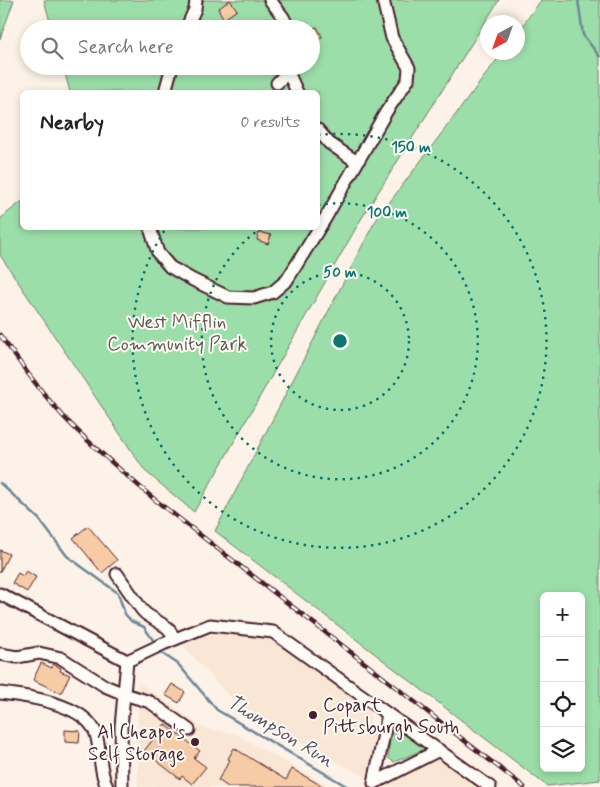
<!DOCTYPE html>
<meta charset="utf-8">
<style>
:root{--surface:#fff;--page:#f6f6f6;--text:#222;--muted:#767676;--line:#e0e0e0}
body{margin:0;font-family:Mynerve,sans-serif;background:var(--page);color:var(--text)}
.controls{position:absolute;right:15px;bottom:15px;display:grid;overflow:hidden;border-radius:8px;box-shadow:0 2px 8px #0003}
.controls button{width:45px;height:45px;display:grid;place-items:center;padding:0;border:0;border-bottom:1px solid var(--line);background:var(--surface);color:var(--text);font:25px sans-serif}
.compass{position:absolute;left:480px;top:15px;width:45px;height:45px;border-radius:50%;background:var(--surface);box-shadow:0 2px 8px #0003;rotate:221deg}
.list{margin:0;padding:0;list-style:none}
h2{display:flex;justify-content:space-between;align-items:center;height:65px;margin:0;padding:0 20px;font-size:21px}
h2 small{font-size:16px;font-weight:400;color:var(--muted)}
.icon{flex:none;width:28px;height:28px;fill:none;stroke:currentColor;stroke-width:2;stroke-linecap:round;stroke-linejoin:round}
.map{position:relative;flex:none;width:600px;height:787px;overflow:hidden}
.search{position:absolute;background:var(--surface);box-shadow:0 2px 8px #0003;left:20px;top:20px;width:300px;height:55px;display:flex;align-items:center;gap:12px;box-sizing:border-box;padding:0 18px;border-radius:28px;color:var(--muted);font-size:19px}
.panel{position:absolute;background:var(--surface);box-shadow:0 2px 8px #0003;left:20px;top:90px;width:300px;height:140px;border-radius:8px}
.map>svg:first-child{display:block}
</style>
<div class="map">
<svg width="600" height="787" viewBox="0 0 600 787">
<rect width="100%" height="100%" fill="#fcf2e7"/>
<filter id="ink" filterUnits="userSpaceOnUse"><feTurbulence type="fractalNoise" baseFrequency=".02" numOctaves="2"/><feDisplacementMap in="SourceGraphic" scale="10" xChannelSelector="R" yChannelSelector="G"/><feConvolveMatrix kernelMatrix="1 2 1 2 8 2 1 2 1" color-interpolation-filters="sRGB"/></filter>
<g filter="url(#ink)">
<!-- built -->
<path fill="#fae6d4" d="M224,633H244L260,635L281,643L366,703L375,736L370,765L395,776L440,758L477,785L476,787H364L367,778L275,728L228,695L181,643L207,635Z
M138,682L203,728L236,734L329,787H138Z"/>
<!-- green -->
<path fill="#9bdea9" stroke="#727e6a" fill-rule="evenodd" d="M0,0H14L0,39Z
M44,0H499L360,221L194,512L145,471L0,255V219L22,201V228H318V92H70L63,66H311V29H52Z
M541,0H600V780L547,786L215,531L374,223L502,53L518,52V32ZM544,596H581V768H544Z
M400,727L425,743V749L394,762L388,758L390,739L395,729Z"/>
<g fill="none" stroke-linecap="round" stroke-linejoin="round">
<!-- stream -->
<path stroke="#6a8697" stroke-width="2.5" d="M578,0L583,35L600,57
M0,483L39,519L67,556L118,593L125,614L131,621L144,627L153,640
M160,652L178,664L217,710L348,787"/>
</g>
<!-- building -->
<path fill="#f7cba6" stroke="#4a1f2b" d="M230,0L237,10L224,19L218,9Z
M317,27L322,37L311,42V29Z
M259,232L271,235L268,244L257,240Z
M88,526L117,560L102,573L73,538Z
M0,550L9,554L0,572Z
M26,571L36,577L27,592L12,583L18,573L23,576Z
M41,663L52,668L53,664L61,668L60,671L70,675L61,693L33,680Z
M172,684L185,692L179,703L165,695Z
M165,724L200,751L194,758L206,767L192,784L182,776L180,779L144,751Z
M65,730L80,731L79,743L65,742Z
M234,748L286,780L292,769L324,787H228L218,780L230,760L228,759Z"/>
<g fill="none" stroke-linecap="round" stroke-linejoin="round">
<!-- minor casing -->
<g stroke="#4a1f2b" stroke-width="15">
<path id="minor" d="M270,0L283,17L289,29
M186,29L195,9L196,0
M288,72L297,92
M277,83L288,72L289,66
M165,92L172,66
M318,130L329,143L357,162
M150,228L158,253L170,267L193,280L228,297L254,298L273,292L287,280L326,217L386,112L408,80L409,68L392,38L383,0
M117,574L142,610L146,614L168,628L175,639
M0,594L127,661
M0,654L17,657L39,653L61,658L105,686L124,694L150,702L189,730
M127,661L163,644L210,625L273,632L490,787
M0,693C27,696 86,704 96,734C101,751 99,771 107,787
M388,714L374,783L439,750
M122,787L121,727L127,661"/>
</g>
<!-- minor -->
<use href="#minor" stroke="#fdfcf7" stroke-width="11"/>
<!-- rail casing -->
<g stroke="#4a1f2b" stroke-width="4.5">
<path id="rail" d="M0,335C20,363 40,391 63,416C91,446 123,472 154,499L524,787"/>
</g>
<!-- rail -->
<use href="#rail" stroke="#fdfcf7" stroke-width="2.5" stroke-dasharray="8" stroke-linecap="butt"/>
</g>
</g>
<!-- distance rings -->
<g fill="none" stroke="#0f766e" stroke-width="2.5" stroke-dasharray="2.5 5">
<circle cx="340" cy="341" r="69"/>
<path d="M318 205A138 138 0 1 1 261 228"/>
<path d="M318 135A207 207 0 1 1 166 228"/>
</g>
<!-- markers -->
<g fill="#4a1f2b" stroke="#fdfcf7" stroke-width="2">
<circle cx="313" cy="715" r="5"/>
<circle cx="195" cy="742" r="5"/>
</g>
<g text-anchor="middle" stroke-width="4" stroke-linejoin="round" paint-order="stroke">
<!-- park labels -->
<g font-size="19" fill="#625851" stroke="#fdfcf7">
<text x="177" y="328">West Mifflin<tspan x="177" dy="22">Community Park</tspan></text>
</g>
<!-- poi labels -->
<g font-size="19" fill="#4a1f2b" stroke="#fdfcf7" text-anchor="start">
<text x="323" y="711">Copart<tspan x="323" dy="22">Pittsburgh South</tspan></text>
<text x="185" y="738" text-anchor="end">Al Cheapo's<tspan x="185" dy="22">Self Storage</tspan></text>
</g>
<!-- water labels -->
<g font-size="20" font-style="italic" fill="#5a5361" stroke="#fdfcf7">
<text transform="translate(281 730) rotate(31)" y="7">Thompson Run</text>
</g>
</g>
<circle cx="340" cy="341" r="8" fill="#0f766e" stroke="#fdfcf7" stroke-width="2.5"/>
<g font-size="15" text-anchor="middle" font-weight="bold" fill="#0f766e" stroke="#fdfcf7" stroke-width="4" stroke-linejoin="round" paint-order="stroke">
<text x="411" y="152">150 m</text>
<text x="387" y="217">100 m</text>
<text x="340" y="277">50 m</text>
</g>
</svg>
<div class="controls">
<button>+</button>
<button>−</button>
<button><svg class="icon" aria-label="locate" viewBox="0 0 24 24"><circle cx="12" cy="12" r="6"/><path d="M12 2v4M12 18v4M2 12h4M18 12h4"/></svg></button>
<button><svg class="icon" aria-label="layers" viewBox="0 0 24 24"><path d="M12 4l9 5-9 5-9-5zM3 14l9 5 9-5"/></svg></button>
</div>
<svg class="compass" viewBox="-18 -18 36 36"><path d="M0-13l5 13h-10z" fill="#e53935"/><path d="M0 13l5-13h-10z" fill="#767676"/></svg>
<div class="search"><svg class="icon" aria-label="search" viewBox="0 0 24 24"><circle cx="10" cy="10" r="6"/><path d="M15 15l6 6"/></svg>Search here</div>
<section class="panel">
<h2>Nearby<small>0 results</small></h2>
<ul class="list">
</ul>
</section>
</div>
